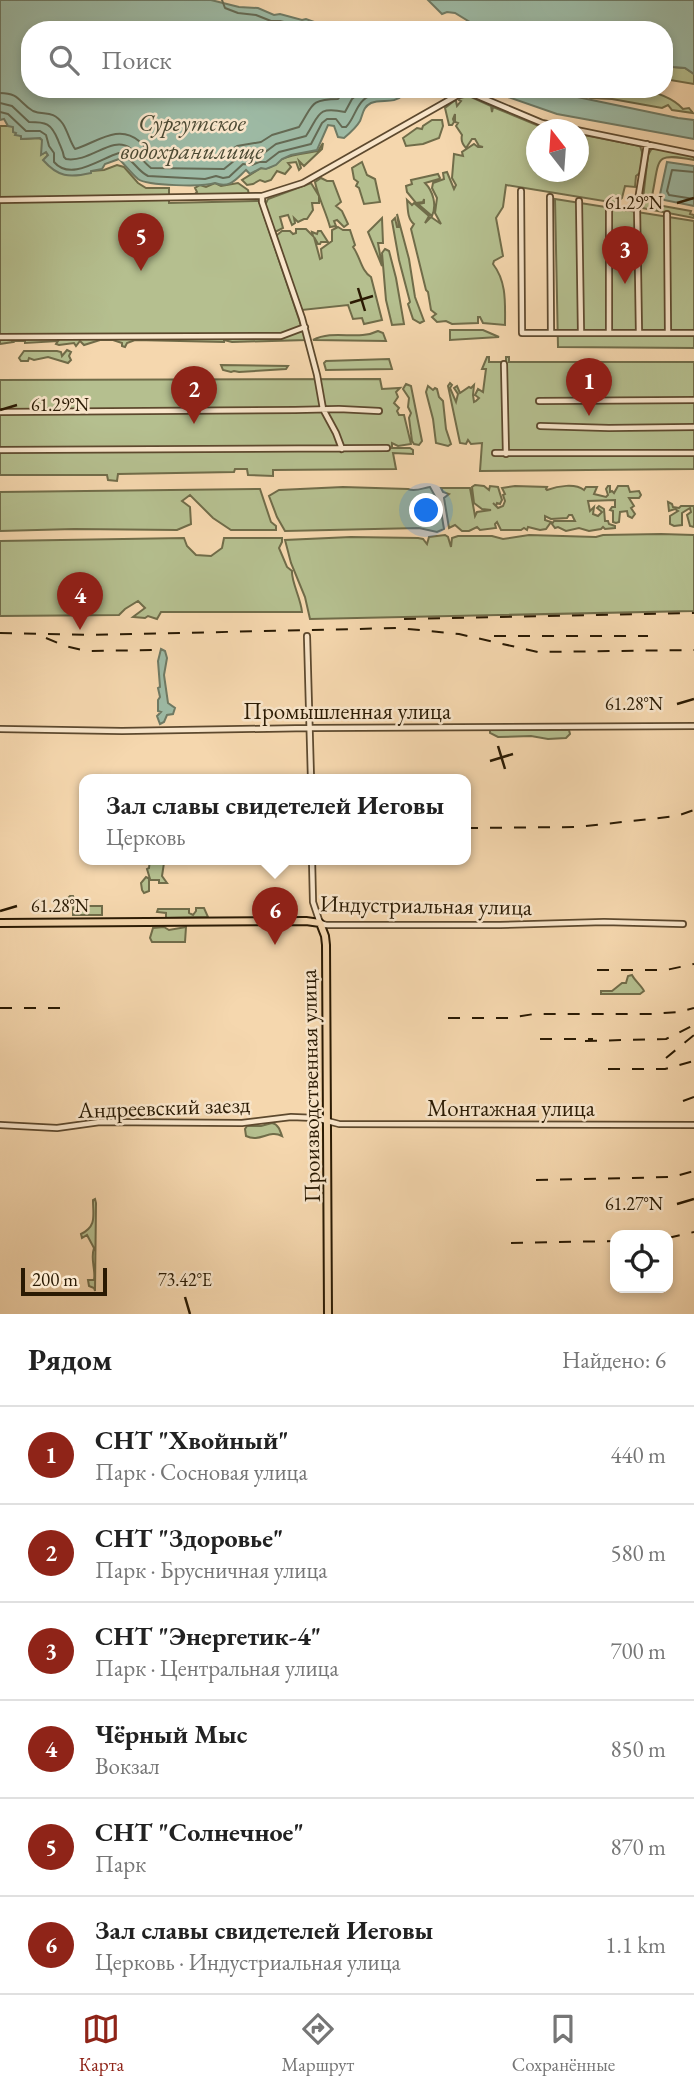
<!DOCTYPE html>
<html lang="ru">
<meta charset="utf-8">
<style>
:root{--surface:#fff;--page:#f6f6f6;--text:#222;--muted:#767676;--line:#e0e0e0;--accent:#8f2418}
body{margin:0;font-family:"EB Garamond",serif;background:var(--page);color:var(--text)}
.controls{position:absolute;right:21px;bottom:21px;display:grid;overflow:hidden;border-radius:14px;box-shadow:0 4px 10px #0003}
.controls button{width:63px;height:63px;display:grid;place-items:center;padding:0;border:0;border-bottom:2px solid var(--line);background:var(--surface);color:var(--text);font:35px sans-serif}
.compass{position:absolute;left:526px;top:119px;width:63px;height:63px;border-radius:50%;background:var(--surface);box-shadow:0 4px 10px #0003;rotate:343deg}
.scale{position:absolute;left:21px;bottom:18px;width:86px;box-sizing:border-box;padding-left:7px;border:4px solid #2a1a03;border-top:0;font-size:19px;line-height:24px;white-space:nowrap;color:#2a1a03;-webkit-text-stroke:5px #f8e5ca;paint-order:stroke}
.you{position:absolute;left:427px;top:511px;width:24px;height:24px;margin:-18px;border:5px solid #fff;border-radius:50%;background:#1a73e8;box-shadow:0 0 0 10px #1a73e833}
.badge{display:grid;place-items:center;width:46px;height:46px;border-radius:50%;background:var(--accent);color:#fff;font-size:23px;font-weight:700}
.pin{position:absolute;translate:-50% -58px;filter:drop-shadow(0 2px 4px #0008)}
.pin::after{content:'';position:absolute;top:37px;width:24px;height:21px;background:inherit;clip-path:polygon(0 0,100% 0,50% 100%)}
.popup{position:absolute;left:79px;top:774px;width:392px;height:91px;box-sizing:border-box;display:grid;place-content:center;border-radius:14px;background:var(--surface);filter:drop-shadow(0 2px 5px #0005);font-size:23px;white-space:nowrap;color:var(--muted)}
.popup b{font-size:26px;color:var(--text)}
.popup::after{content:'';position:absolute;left:50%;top:100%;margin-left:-14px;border:14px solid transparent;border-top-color:var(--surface)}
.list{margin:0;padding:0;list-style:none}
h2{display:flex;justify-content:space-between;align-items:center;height:91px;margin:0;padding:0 28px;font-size:30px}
h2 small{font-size:23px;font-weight:400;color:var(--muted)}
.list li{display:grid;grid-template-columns:46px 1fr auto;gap:21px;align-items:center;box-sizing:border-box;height:98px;padding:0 28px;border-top:2px solid var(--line)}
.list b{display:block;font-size:26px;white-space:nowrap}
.list p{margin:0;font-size:23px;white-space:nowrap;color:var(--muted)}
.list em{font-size:23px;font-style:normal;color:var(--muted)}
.icon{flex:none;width:38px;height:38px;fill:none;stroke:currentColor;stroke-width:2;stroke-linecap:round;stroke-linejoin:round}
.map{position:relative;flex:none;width:694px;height:1314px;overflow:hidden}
.search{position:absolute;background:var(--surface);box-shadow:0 4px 10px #0003;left:21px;right:21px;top:21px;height:77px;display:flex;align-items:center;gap:18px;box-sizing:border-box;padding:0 24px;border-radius:28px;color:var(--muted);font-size:26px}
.sheet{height:679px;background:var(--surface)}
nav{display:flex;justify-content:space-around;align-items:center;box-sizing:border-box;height:98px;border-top:2px solid var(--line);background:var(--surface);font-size:19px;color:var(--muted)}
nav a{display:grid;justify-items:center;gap:4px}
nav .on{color:var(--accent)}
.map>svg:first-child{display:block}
</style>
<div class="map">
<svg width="694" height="1314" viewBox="0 0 694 1314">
<rect width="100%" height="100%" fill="#f5d7ae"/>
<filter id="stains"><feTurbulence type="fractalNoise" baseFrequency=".00286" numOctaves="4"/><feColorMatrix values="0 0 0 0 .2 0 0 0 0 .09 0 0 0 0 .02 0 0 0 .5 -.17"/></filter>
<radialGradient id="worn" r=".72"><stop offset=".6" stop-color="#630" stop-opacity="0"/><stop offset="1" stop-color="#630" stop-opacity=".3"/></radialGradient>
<!-- green -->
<path fill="#b5bf8f" stroke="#706c49" stroke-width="2" d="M664,62H668L674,67L685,68L694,74V84L664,79Z
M565,89C600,89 657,81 683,109L689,108L693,113L672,110L668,105L662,108L612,99L590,98L583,94Z
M469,96L491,106L492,112L493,107L539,126L557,129L536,130V172H578L579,134L640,146L642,152L641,172L636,176L635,187L625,186L622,198L616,203L506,185L503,207L496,218L503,256L494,261L493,264C507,282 505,304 505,325L483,323L480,317H478V323L452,324L446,321L437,322L432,317L436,314L431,310L428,292L426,290L411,229L414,224C407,219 408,208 407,200L412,205L414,203L429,216L425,223L431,217L441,224L435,213L437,198L432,188L433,183L444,179L443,173L447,172L454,189L456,185L452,178L454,154L463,156L462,152L474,144L478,147H483L479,146L475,139H472L466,148C462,144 461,139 462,135L456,126L458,123L455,122V114L453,119L454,122L452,125H449L445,108L454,101H456L457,106L461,101L459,100L460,98Z
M432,120H442L443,126L439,138L423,144L406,146L403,138L417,128L422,129L423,126Z
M0,126H13L16,133L21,136L22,139L39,138L42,140V154L46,152L48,155L44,160L91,171L104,170L117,165L124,167L138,183L146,188H169V203L259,201L306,340L232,342L224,340V342L135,340L127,343L125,347L122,346V343L113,340H100L84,345L80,341L76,346L74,343L59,345L56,344L58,341L25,343V341H12L13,342L0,344Z
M323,143L322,149L304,166L299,161L301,168L299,170L296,162L288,163L291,167L285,174L277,171L271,180L265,182L260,180L253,184L247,185L242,180L261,168C272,170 274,163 282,159C292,154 307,153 318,151Z
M652,148L694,156V160C653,152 660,158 652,196L649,197V200L652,204L691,211L690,214L694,215V218L642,208L648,155Z
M362,162L367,175L375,179L380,202L364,204L359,188L356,186L358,182L354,179L352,168Z
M438,174L440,178L439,179L425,183C433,191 437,205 432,216L418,204L424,203V199L423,202L416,203L407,192L406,186L412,184L411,180Z
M321,178L327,181H333L341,202L336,206L342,211L348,224L344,227L337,220L334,221L336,226L330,227C326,212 318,197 315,182Z
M215,183L221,186L238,183L248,190L249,195L193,196L197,192L195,188L200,185L206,187Z
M311,183L319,196V203H312L313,210L307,219H304L298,222L294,218L295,223L292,225L288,215L280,217L283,228L275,232L265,205L268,199Z
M555,199L694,221V348L558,347Z
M397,214L409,259L415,297L424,321L420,323L413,319L408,304L410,302L399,260L392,221L395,218L397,227H399Z
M382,218L383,243H378L382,266L368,232Z
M338,227L343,230H350L355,245L353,247C360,256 361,271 371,277L382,320L364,324L362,318L353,319L348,305L302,310L276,240L277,235L282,231H290L293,234L296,233V229H306L313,236L312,232L317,234L318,231H321L328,242H321L320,244H318L314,237L320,259L322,258L321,249L332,241V230Z
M385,249L389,251L396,278L404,324L392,325L386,300L382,253Z
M450,330H483L499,337L450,340Z
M378,331L383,333L386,341L313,340C334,329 358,341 378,331Z
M67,350L71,352L69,356L71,360L68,363L48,357L34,360L29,358L28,361H21L19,358L24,351H57L61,352L62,356Z
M487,357H489V362H506V357H509V362H694V469L480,471L482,443L471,444L468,440L466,444L460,443L448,386L450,383L452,385L450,388L456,402L458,394L454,388L457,386L460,393L469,387L471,388L474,385L473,395L474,402L476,401L479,398L475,395L478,389L483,392L486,369H482Z
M389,359L392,369L326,370L324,363L326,361Z
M221,365L288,366L286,369L239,372L234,371L231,372L223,370Z
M380,379L382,389L400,388L396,392L398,397L394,403L399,408L397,411L399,415H404L411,444L398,446L392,443V448H410L413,450V454L393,453L396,469L273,470V476L248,475L247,469H235L234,472L118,474L117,481L108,480L107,475H0V380Z
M406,384L411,386L422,441L419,445L414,444L412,441L409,418L411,413L408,407L409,398L403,389Z
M428,386L433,390L435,388L437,389L439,397L443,401L446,429L451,444L448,446L436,443L433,419L426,392Z
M475,485L484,486L489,490L490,486L498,487L502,500L500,504L497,503L496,506L493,503L498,508L503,506L505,501L503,495L505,494L502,488L515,486L547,487L546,489L547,490C558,486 575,483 584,490L586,487H597L594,494L606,497L608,495L606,489L608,486H610V492L612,491L614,493L618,486H628L630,492L639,491L641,495L639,498H629L634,506L631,508L635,514L632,518L628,516L627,511L620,512L619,522L616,523L613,522V511L610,510L612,507H615V500L588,501L590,511L594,507L593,514L598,516L602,512L597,508L599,506L604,509L605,521H608L609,524L615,526V528L605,529L603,527L601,529L589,531L579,528L566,531L558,527L555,528L552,524L554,521H575L572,515H569L567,518L551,519L545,516V520L551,522L546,529L540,530L528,527L527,530L524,528L521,530H501L497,522L495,524L496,528L480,530L477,527L469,531H462L455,525L449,528L444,498L449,494L443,492L441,488H470L475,516L477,512L491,510L482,509L474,503L472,487Z
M343,487L408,489C415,492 423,488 430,487L440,505L444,529L437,532L419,528L285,531L277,517L269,496L279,490Z
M260,489L271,522L276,526V530H231L213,518L190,495L182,501L190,507L191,524L177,530L74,529L0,531V492Z
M668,502L672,504L673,507L679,508L681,506H694V527L690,526L687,515L691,512L690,508L682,513V525L674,526L670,524V516L678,511L675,509L669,511Z
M661,534L694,535V611L310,619L305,597L291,563L285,540L351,537L418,538L423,539L427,544L429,537L445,535L448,537L451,547L452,538L458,536H492L503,539L529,535L596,537L603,535Z
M184,538L187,546L196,555L211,556L222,548L224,538H282V542L279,548L287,567L292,571C291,581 301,599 302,612H161L157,619L148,616L145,618L133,617L145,608L138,601L125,609L119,615L0,616V541Z
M490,730H569L570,734L566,738L548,739L531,736L498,737L490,733Z
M150,859H162L164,863L162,876L167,883H159V880H149V891L144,893L142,890L141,883L146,877L150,879L147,869L149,868Z
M70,896H73L75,902H86L88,906H102V915H73V904L68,898Z
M196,908H204L208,917L166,918V913L157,912L158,909H189V913L193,915L196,911Z
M164,927L169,930L186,927L185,942H152L150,938L153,928Z
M632,975C635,981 642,986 644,991L640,994H601V991H612L622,983H626L628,976Z
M272,1123C278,1124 280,1130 282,1136C269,1129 260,1143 246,1136L245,1129L247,1126H261Z
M95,1199L96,1203L95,1291L94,1288L89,1286L88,1280H94C96,1270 90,1259 94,1248L87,1235L82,1238L81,1234C97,1226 93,1216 93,1200Z"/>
<!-- water -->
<path fill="#9dbaa5" stroke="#6f7a64" stroke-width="2" d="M0,0H211L239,7L258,8L274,15L280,14L302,20L306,19L317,23H344L357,28L364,25L369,28H376L378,26L385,30H30V89H431L428,94L403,95C393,105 382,98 371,103C363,107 363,114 360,121C356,128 350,133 344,138L338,137L334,126L328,125L317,150L291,155L282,159L276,165L266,169L261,168L250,174L246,170C236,179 230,189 215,183C204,187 147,186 138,179C131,173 125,165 119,159L105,164L102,169L91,171V173C69,178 58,177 43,160L48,155L46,152L41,155L42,140L40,138L21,139V136L15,135L16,133L13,132V127L8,126L4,119L0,120Z
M428,0H694V74L685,68L673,67L668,62H664V30H483L455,13L447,12L442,14Z
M479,89H539L678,118L694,120V139L557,114L508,97L495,96Z
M667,162L694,166V206L659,199Z
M161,649L165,651L167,658L164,675L168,703L175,708L173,714L167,715L164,722L160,724L157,716L161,712L158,711V700L160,697L158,688L160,687L158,661Z"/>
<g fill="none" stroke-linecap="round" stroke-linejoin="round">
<!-- shore -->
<path stroke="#646a54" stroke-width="2" d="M222,0L225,8L238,13L256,15L271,21H280L314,30
M0,93C20,93 19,103 33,111C44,116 52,109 63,124C68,132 70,142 75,149C96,143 118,123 139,141C145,146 149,152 155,158L175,157L184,159L220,157L237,146L261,142L272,135L299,127C313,106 309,99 338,99L346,89
M0,103L12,106L29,122C46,122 51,123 58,140C60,146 63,150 64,157L66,159C90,163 112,135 130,148C138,153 143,162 151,168L224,169L240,156L264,153L276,144L306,136C320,115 316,106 345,112L352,99L364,89
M0,112L8,114L26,131H40L46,135L49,146L54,153V162C71,182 101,158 119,153C132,157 136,170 148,176L205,179L216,176L223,178L229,177L243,164L252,165L259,162H266L279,152L311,144L322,123L327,119H336L342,127H346C356,117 356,100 372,95C382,92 391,97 400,89
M694,172L672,170L667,191L669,195L694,199"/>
<!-- minor casing -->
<g stroke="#5d492e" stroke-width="8">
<path id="minor" d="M521,191L522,333H694
M262,196V202L302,318L317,375L323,409L336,433L342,449
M550,197L551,333
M0,200L262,196L303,183L458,95L466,93L473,94L542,123L694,154
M579,201L581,332
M609,206V332
M667,214L668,332
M639,333L637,206L647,144
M0,337L281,336L305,327
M504,364L506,454
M539,401L694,400
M0,412L295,410L339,409L379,411
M540,426L609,428L694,427
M0,450L387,448
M495,453H694
M307,636L311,779
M0,729L122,731L310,728L694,726
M312,859L313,902L320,923L326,925H500L604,922L683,924
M0,1125L57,1128L100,1122L242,1123L291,1117L316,1118L339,1124L694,1125"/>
</g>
<!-- major casing -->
<g stroke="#2a1a03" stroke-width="10">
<path id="major" d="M0,923L306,921L320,923L325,936L326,945L328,1314"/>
</g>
<!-- minor -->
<use href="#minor" stroke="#f8e5ca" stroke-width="4.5"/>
<!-- major -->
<use href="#major" stroke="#f5d7ae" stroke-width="6"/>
<!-- rail -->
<path stroke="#2a1a03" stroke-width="2" stroke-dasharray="12 12" stroke-linecap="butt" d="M404,619L694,613
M0,633L90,635L399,628L459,634L538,652L694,650
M494,636H648
M46,638L65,646L86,651L155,650
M466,828L577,827L677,816L694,810
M597,970H666L694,964
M0,1008H64
M448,1018H509L534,1014H652L678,1012L694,1008
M540,1039H593
M585,1041L666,1039L694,1025
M666,1058L694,1035
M608,1069H665L694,1061
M683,1101L694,1097
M536,1180L673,1177L694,1171
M668,1238L694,1232
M511,1243L615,1241"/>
</g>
<!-- ticks -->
<path fill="none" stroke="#2a1a03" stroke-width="2.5" d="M677,203L694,198M358,288L365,311M350,303L373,296M0,410L17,405M677,704L694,699M498,746L505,769M490,761L513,754M0,911L17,906M677,1204L694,1199M185,1297L190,1314"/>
<g text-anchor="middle" stroke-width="5" stroke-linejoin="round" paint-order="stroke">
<!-- street labels -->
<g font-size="23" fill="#2a1a03" stroke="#f8e5ca">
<text x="347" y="719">Промышленная улица</text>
<text transform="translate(426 905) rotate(1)" y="8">Индустриальная улица</text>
<text transform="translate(310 1086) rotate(-91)" y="8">Производственная улица</text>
<text transform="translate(164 1107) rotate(-2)" y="8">Андреевский заезд</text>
<text x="511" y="1116">Монтажная улица</text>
</g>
<!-- water labels -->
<g font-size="24" font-style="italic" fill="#4c4a34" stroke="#f8e5ca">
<text x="192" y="131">Сургутское<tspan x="192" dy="28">водохранилище</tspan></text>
</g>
</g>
<g font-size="18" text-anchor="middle" fill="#2a1a03" stroke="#f8e5ca" stroke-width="5" stroke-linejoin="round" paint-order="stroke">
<text x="634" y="209">61.29°N</text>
<text x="60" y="411">61.29°N</text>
<text x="634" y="710">61.28°N</text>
<text x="60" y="912">61.28°N</text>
<text x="634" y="1210">61.27°N</text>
<text x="185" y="1286">73.42°E</text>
</g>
<rect width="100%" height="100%" filter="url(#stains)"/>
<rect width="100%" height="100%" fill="url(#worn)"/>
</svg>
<div class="controls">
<button><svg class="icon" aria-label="locate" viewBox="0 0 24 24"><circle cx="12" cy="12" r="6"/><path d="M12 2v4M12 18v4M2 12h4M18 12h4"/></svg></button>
</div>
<svg class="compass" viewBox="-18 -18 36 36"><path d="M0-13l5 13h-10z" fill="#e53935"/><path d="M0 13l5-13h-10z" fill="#767676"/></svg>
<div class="scale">200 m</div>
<div class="you"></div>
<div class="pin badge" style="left:589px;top:416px">1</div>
<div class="pin badge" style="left:194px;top:424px">2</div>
<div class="pin badge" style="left:625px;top:284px">3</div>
<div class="pin badge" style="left:80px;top:630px">4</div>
<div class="pin badge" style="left:141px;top:271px">5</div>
<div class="pin badge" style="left:275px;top:945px">6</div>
<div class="popup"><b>Зал славы свидетелей Иеговы</b>Церковь</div>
<div class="search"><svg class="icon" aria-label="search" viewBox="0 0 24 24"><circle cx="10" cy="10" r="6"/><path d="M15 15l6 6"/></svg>Поиск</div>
</div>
<section class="sheet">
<h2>Рядом<small>Найдено: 6</small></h2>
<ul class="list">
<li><span class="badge">1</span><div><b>СНТ &quot;Хвойный&quot;</b><p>Парк · Сосновая улица</p></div><em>440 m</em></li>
<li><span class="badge">2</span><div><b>СНТ &quot;Здоровье&quot;</b><p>Парк · Брусничная улица</p></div><em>580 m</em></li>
<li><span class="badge">3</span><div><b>СНТ &quot;Энергетик-4&quot;</b><p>Парк · Центральная улица</p></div><em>700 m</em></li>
<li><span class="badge">4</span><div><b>Чёрный Мыс</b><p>Вокзал</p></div><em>850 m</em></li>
<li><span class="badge">5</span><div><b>СНТ &quot;Солнечное&quot;</b><p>Парк</p></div><em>870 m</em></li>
<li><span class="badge">6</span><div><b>Зал славы свидетелей Иеговы</b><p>Церковь · Индустриальная улица</p></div><em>1.1 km</em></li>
</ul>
</section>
<nav>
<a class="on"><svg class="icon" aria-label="map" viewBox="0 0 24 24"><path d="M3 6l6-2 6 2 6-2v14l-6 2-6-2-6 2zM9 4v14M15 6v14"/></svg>Карта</a>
<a><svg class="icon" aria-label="directions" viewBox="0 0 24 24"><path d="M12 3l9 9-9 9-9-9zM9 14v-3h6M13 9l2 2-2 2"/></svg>Маршрут</a>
<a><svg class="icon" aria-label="saved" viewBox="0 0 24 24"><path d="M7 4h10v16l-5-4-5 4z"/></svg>Сохранённые</a>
</nav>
